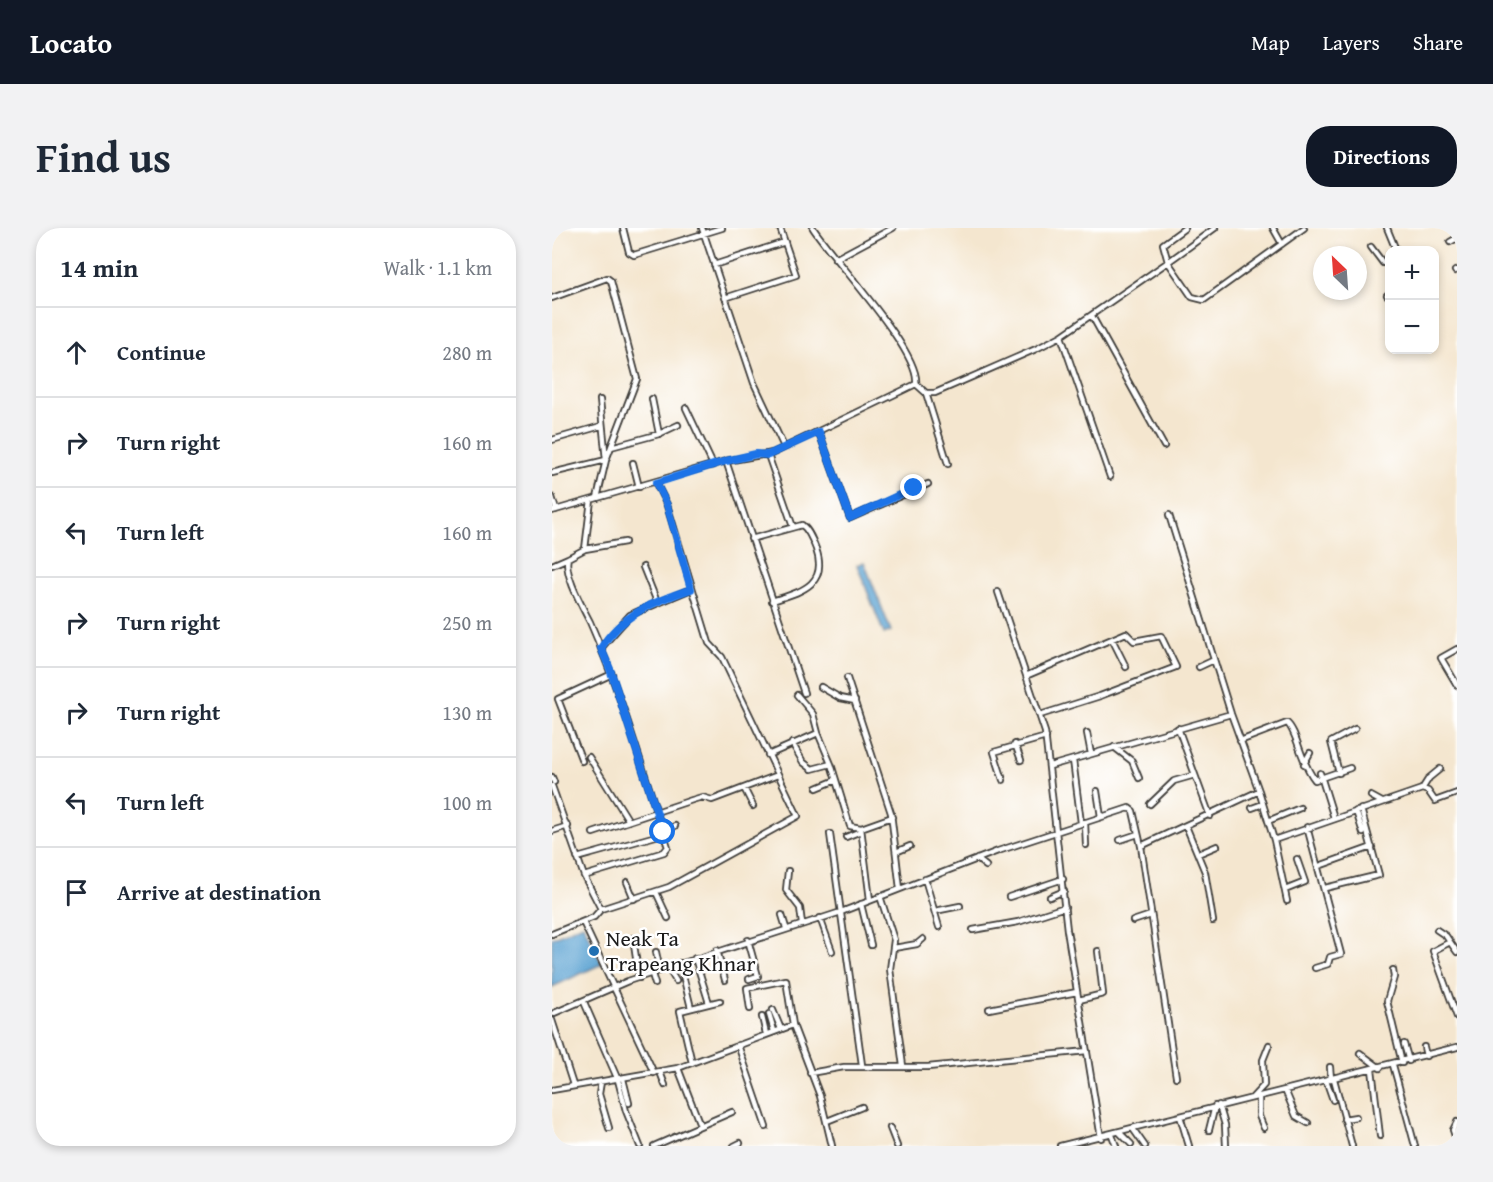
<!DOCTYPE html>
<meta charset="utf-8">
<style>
:root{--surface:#fff;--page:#f2f2f3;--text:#1f2937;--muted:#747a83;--line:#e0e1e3;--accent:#111827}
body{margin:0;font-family:"Gentium Book Plus",serif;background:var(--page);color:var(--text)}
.controls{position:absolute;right:18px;top:18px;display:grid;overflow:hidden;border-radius:12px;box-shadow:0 3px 9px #0003}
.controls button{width:54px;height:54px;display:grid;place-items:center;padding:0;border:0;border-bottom:2px solid var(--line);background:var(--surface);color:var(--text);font:30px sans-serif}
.compass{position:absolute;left:761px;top:18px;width:54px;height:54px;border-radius:50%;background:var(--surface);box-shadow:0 3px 9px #0003;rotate:335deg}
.stop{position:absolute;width:18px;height:18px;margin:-14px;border:4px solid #1a73e8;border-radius:50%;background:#fff}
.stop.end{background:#1a73e8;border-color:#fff;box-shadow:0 2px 6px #0008}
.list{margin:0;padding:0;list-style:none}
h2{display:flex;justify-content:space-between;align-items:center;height:78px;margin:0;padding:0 24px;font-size:26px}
h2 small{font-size:20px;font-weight:400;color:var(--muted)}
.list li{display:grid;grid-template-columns:39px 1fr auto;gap:18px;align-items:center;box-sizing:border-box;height:90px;padding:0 24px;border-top:2px solid var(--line)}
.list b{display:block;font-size:22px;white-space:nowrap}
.list em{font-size:20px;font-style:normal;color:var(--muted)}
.icon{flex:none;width:33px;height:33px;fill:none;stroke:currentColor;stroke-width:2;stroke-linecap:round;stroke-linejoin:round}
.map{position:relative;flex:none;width:905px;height:918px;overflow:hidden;border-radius:24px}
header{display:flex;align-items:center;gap:36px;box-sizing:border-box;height:84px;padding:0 30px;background:var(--accent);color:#fff}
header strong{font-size:28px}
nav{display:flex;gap:33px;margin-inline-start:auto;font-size:21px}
.intro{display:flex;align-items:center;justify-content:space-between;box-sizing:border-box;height:144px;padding:0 36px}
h1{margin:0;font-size:42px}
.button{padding:15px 27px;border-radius:24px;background:var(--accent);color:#fff;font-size:21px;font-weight:700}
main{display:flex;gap:36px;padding:0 36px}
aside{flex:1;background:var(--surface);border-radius:24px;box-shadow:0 3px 9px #0003}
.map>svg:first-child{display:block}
</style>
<header>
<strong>Locato</strong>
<nav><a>Map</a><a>Layers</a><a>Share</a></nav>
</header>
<div class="intro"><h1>Find us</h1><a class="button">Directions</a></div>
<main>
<aside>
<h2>14 min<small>Walk · 1.1 km</small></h2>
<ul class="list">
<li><svg class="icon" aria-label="ahead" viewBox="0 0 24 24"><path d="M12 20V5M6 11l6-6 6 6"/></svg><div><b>Continue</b></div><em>280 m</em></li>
<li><svg class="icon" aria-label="right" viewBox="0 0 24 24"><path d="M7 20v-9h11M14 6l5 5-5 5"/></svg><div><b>Turn right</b></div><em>160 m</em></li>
<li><svg class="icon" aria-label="left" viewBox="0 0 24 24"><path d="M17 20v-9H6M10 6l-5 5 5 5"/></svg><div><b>Turn left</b></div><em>160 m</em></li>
<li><svg class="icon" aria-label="right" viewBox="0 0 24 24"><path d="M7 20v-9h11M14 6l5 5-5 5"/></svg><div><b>Turn right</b></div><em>250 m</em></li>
<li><svg class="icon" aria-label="right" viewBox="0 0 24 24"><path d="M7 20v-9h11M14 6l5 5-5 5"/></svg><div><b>Turn right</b></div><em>130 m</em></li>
<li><svg class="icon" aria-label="left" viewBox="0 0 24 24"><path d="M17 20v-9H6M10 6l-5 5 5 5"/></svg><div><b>Turn left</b></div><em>100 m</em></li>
<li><svg class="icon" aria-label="arrive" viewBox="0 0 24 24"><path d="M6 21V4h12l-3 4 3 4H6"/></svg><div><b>Arrive at destination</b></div></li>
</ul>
</aside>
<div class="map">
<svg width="905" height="918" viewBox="0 0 905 918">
<rect width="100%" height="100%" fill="#fff"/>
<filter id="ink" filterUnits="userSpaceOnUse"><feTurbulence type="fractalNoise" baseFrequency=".0167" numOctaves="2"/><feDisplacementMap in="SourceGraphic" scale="12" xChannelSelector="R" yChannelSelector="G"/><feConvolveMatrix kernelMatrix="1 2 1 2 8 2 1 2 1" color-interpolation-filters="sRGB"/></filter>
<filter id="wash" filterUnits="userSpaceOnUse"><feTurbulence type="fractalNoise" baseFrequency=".008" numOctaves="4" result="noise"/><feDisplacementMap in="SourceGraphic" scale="24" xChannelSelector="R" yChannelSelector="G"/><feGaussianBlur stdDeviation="1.35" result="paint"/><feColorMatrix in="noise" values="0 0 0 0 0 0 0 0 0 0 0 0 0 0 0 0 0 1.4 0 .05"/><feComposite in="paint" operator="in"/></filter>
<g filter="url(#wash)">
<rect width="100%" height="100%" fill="#f4e6cf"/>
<!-- water -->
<path fill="#5ca3d2" stroke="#3c6077" stroke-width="1.5" d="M312,334L339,403L332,406L305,337Z
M31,696L50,736L0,759V710Z"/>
</g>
<g filter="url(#ink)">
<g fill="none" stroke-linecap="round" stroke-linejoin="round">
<!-- street casing -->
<g stroke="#3c3a37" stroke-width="8">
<path id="street" d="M71,0L77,24L82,27L170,0
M150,0L202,155L232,219
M261,0C281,31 369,124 364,156
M633,0L611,16L616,34L663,0
M721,0L730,16
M835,0L844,22
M898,14L905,10
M819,19L831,35L838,32
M283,31L341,0
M162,37L233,14
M903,43L905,42
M835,67L838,65
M0,70L55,50L59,53L85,151L54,232L0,245
M173,70L244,47L228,0
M540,88L612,218
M509,108L558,249
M364,156L374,165H383L484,121L509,108L616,34L640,69L652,72L752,0
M374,165L396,236
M100,171L107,206
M134,180L161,237
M267,204L298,290L376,256
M0,212L49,198
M59,219L107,206L126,197
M216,227L241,299
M174,233L252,465
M81,235L87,259
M0,269L4,282
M45,270L54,232L48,172
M0,283L174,233L221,225L364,156
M617,287L679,486L707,563
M199,311L250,297C257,302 261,313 264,321C277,358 247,364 220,373
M33,321L39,272
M0,337L16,330
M91,339L105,374
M446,364L493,504L515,702L549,910
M560,411L574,439
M49,420L78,387L139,361
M905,421L889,430L905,457
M647,439L662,432
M476,447L574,405L582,413L609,408L624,439L548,468L488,487
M295,450L339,585L348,661
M269,459L288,470L303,473
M245,467L261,486L266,505
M626,500L658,588
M535,505L539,526
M688,513L735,495C745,503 749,536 763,552L798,540
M240,515L251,534L260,541L279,536
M463,516L469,532
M562,519L580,533L587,550
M216,527L266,505L279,536L298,598L309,600L340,589
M37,529L77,593
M521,532L529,595
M30,533L6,471L60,446
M752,536L758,525
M498,538L679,486
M768,545L782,590
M787,545L779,514L803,501
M0,549L2,554
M451,552L442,524L494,509
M0,558L32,648L49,681
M192,560L201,578
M265,560L284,552
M870,561L877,550L888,541
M545,563L549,589
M819,568L830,574
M598,576L622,553L643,547
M700,580L711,576
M804,583L811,605
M716,593L748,580
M533,594L534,617
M634,598L653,644L661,693
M755,599L789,726L778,729L776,736L763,740
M309,600L318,672
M0,603L16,598
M111,603L123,598
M41,605L140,572L150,569L160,572L226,547
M278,606L310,837
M294,609L309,603
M568,612L586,606
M722,612L735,673
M589,618L624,849
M344,624L358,618
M646,626L665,618
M25,630L111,606
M425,631L434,638
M767,638L820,619
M236,643L234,662L248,680L250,696
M32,648L112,624L116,619C91,544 70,467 38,394C31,380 11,345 16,330L33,321L73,314
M373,651L387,699
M75,654L82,671
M773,660L827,647L809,581
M733,662L753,654L745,631
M104,664L116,690
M328,668L342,712L338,741L351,838
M457,669L511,651
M498,669L512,663
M309,676L319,717
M383,683L408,678
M230,687L234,700
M268,690L280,723
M581,693L599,687
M31,694L102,845
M421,702L466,694L513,679
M885,702L894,708L898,714
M0,706L42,689L49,681L117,659L246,588L170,429L157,415L115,277L104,255
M81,710L87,750
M196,712L206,748L197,751
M342,720L365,716L371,711
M165,722L173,752
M104,724L108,743
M905,724L898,714L881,723L905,789
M143,730L157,775
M128,735L139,780
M116,740L124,753
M192,740L204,738
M841,742L842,749L835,773L850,835
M100,746L103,756
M527,772L551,766L546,723
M32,774L66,852L74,883L88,918
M198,781L195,760L234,752L241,797L268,868L280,918
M437,781L525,764
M221,782L229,801
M0,786L76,753L289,684L446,623L577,580L581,583L589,618L707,563L722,612L870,561L876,563L883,573L905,565
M217,786L222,803
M210,789L214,806
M0,792L21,857
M852,816L857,833
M186,817L214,899
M872,819L874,828
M808,825L828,840
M140,835L128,783L168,773
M841,837L863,918
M778,839L779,851
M126,840L148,897
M820,841L828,908
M108,844L113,857
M258,845L292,839H376L535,823
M71,851L77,875
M782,851L800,918
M774,852L781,872
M49,854L47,866L57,900
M0,862L126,840L241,797
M733,862L744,888L756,895
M707,868V888L712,900
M700,870L712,857L711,832L717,817
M667,877L673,897L674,918
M628,888L637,918
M792,891L804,889
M275,893L310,879
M905,894L901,902L905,914
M338,900L345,918
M581,901L593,918
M657,902L663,878
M568,905L579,916
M560,907L564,918
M102,918L180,884
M182,918L188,915
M508,918L905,819"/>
</g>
<!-- street -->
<use href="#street" stroke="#fff" stroke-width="4.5"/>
</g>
</g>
<g fill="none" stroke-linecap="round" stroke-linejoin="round" filter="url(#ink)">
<!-- route -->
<path stroke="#1a73e8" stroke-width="8" d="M111,604L58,441L49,420C69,387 103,373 139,361L115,277L104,255L174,233L204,226L216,227L267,204L298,290L362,260"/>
</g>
<!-- markers -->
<circle fill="#1f6fb2" stroke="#fff" stroke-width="2" cx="42" cy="723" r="6"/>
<g text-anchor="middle" stroke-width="5" stroke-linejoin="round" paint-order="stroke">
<!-- poi labels -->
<g font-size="22" fill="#1c1c1c" stroke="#fff" text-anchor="start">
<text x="54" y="718">Neak Ta<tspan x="54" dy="25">Trapeang Khnar</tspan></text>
</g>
</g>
</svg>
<div class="controls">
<button>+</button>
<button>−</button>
</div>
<svg class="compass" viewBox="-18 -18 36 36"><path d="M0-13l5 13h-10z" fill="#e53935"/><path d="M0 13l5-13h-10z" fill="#747a83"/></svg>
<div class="stop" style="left:111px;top:604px"></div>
<div class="stop end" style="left:362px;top:260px"></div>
</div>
</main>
